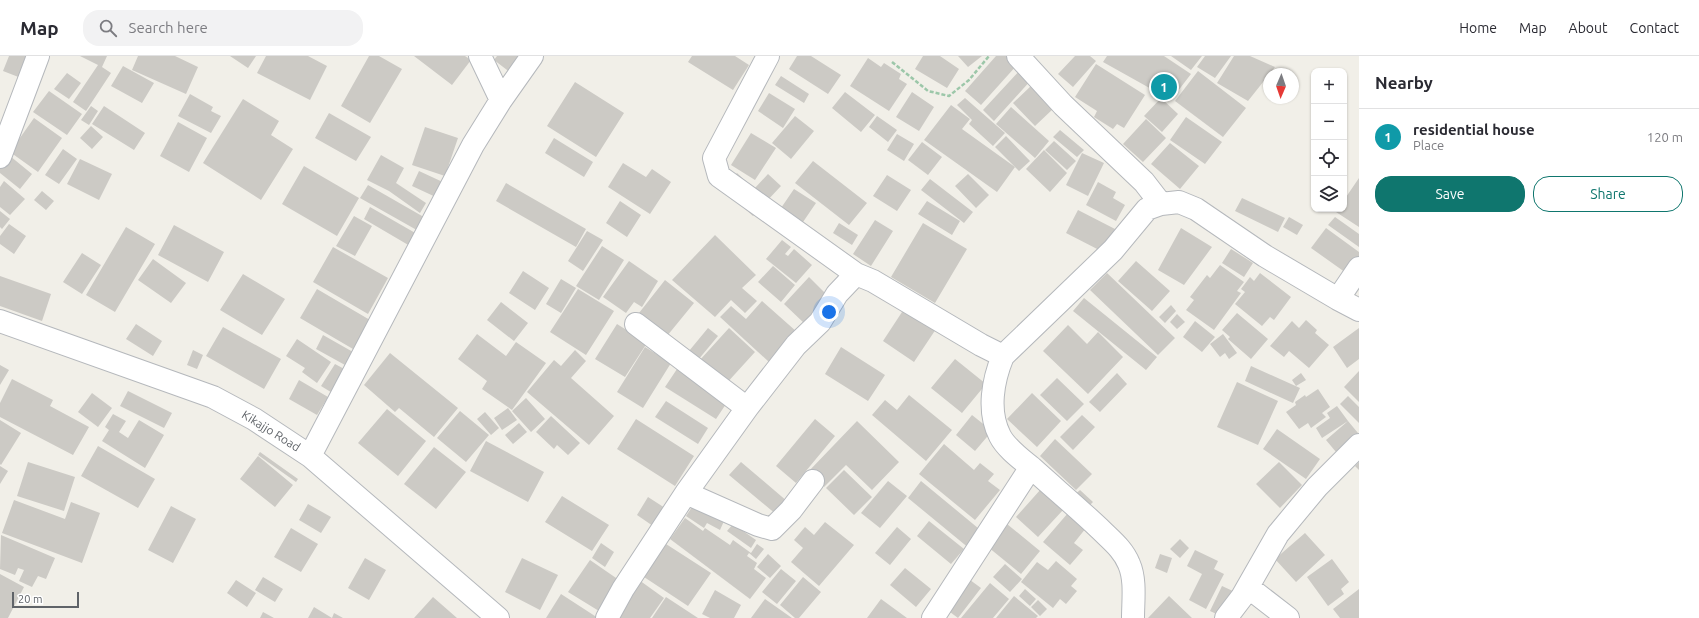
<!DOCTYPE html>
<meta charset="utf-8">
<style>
:root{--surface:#fff;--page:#f2f2f3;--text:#2b2b33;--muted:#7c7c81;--line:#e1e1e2;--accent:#0f766e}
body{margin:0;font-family:Ubuntu,sans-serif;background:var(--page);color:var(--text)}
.controls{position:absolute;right:12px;top:12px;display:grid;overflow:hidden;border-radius:8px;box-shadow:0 1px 3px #0004}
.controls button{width:36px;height:36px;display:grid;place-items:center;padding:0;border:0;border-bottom:1px solid var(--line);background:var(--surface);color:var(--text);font:20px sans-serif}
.compass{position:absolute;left:1263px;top:12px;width:36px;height:36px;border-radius:50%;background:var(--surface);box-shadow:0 1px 3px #0004;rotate:182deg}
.scale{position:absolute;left:12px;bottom:10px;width:67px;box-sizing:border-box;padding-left:4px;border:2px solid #5f6368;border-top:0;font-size:11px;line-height:14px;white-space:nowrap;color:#5f6368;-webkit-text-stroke:3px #fff;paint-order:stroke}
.you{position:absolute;left:829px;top:256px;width:14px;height:14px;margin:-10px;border:3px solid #fff;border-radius:50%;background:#1a73e8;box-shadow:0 0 0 6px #1a73e833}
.badge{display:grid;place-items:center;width:26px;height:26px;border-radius:50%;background:var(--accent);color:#fff;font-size:13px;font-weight:700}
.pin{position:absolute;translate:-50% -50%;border:2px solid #fff;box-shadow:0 1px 4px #0006}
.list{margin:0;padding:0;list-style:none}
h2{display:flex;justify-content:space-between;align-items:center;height:52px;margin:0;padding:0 16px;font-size:17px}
h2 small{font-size:13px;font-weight:400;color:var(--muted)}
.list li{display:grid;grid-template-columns:26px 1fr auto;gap:12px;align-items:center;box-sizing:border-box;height:56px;padding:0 16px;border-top:1px solid var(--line)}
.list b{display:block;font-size:15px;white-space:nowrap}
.list p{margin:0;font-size:13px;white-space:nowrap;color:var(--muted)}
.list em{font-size:13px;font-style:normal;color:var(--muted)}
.actions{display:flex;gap:8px;padding:12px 16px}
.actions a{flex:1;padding:9px 0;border:1px solid var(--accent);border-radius:16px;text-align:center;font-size:14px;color:var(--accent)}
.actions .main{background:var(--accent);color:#fff}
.icon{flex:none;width:22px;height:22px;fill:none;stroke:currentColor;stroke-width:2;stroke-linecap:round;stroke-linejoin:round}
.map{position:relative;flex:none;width:1359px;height:562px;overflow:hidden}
header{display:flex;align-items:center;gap:24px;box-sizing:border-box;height:56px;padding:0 20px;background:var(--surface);border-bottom:1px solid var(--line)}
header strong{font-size:19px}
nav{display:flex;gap:22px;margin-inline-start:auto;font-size:14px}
.search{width:280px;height:36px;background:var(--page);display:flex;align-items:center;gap:10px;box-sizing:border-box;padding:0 14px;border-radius:16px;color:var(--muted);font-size:15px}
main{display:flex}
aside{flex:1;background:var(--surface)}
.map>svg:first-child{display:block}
</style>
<header>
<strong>Map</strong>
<div class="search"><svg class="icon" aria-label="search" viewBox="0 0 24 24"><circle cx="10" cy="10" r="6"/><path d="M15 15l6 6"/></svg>Search here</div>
<nav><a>Home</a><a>Map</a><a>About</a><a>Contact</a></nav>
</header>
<main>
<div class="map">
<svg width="1359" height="562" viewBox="0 0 1359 562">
<rect width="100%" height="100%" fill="#f1efe8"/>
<!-- building -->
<path fill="#cccac5" d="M9,0H31L21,22L3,15Z
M80,0H107L102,11L111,17L86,55L73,46L98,9Z
M138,0H175L198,11L186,38L132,14Z
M230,0H256L248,12Z
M266,0H308L327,10L310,44L257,17Z
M369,0H379L402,13L370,67L341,50Z
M414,0H465L471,4L452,29Z
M497,0H530L515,20L494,4Z
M692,0H735L749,9L733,34L688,6Z
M797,0H811L841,19L828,38L789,13Z
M923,0H940L959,13L947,32L915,13Z
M958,0H982L968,11Z
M996,0H1007L1017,9L981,49L965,35Z
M1075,0H1090L1096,5L1073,31L1058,18Z
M1107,0H1164L1191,18L1171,44L1103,6Z
M1171,0H1202L1191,14Z
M1205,0H1231L1215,22L1197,11Z
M1234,0H1250L1275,11L1248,45L1217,27Z
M868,2L881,11L884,7L901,18L899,23L907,28L889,55L850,30Z
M1096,8L1145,39L1124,72L1117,68L1113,73L1094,61L1097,55L1075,41Z
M123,10L154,27L142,47L111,30Z
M1021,13L1032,23L994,65L983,54Z
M1198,15L1246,52L1223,81L1175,45Z
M67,17L81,27L69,43L54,33Z
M781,20L809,38L804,47L775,29Z
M575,26L624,57L596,101L547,70Z
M1032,29L1054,52L1035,70L1013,47Z
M49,35L82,58L67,79L33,56Z
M845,36L875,59L861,76L832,52Z
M912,36L934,51L919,75L896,61Z
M769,37L795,53L783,72L758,55Z
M190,38L213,51L211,55L221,60L211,77L178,60Z
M965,42L1005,77L993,90L969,68L972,64L957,49Z
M1161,42L1178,58L1162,76L1144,60Z
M243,43L279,65L271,79L293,93L261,144L203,107Z
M951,49L970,63L962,73L1015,111L997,136L924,84Z
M91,50L98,55L89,69L81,64Z
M104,50L145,77L134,94L92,68Z
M1011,51L1049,85L1035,102L996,68Z
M329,57L371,81L356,105L315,82Z
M795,60L814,75L791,103L772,87Z
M877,60L897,74L888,86L869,71Z
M1186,61L1222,86L1205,108L1170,84Z
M34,62L62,82L38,116L10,96Z
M1146,63L1166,82L1143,106L1123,88Z
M178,66L207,82L189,116L160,100Z
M91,70L103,81L92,93L80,82Z
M425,71L458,82L445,120L412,109Z
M1060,74L1084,94L1077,101L1053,81Z
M751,77L776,92L755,124L731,109Z
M897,78L914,88L904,105L887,94Z
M1006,80L1030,105L1019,115L995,91Z
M554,82L593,106L584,121L545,97Z
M1054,85L1076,105L1067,114L1045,94Z
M922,86L942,101L928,119L908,104Z
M1170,87L1199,110L1180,133L1151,108Z
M63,93L77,103L59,128L45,119Z
M1044,94L1067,117L1050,136L1026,113Z
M1082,97L1104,107L1088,140L1066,129Z
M381,99L404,112L396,127L426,147L420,157L389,135L367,124Z
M10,100L32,118L20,133L0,117V113Z
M80,103L112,118L99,144L67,128Z
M813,105L867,147L849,169L795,127Z
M623,107L646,121L652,113L671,126L650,158L608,131Z
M304,110L359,142L337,180L282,148Z
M419,115L447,128L440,143L412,130Z
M737,117L754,133L768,118L781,130L753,160L722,132Z
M968,118L989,139L976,152L955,130Z
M887,119L911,134L897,155L873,140Z
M1359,122V171L1336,156L1338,153H1344V144Z
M930,123L973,156L964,167L921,134Z
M4,125L25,143L10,159L0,151V131Z
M1098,126L1116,136L1113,142L1125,149L1116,165L1086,149Z
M506,127L586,173L576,191L496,145Z
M368,129L429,164L422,177L360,142Z
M794,133L816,147L803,166L781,152Z
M42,135L54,145L46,154L34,144Z
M1242,142L1285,162L1278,176L1235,155Z
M620,145L641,159L627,181L606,167Z
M927,145L960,165L952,179L918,158Z
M370,151L417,178L410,190L364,163Z
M1078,154L1115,173L1103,196L1066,177Z
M0,155L10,163L2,173L0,171Z
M354,160L372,170L355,200L336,190Z
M1289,161L1303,169L1297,179L1283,171Z
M1335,161L1359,178V191L1328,169Z
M875,164L893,175L871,210L853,198Z
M839,167L858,179L852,189L833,177Z
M923,167L967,193L935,247L891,221Z
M9,168L26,180L14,198L0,188V180Z
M174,169L224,196L208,226L158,199Z
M126,171L155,188L115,256L86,239Z
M1181,172L1212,191L1184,229L1158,214Z
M1326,172L1359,196V205L1349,219L1311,192Z
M587,175L603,184L583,215L568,205Z
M715,179L756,219L742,232L757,245L745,257L731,244L715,261L672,224Z
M782,184L791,191L785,198L788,200L794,193L812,209L796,227L766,203Z
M602,190L624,204L599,244L576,230Z
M333,191L388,222L368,258L313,226Z
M1231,193L1253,207L1244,221L1222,207Z
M82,197L101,209L82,238L63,226Z
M153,203L186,227L171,247L138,224Z
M629,205L658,225L642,251L634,246L626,257L603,241Z
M1136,205L1170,235L1152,255L1118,225Z
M1220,209L1244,226L1237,235L1241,237L1214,274L1186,254L1194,244L1190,241L1207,219L1210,222Z
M773,210L795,229L781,246L758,226Z
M523,215L549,232L535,254L509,237Z
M1107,217L1175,282L1158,299L1090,234Z
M1260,217L1291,241L1274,264L1270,261L1262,270L1235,248L1245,236L1241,233L1250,221L1254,225Z
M243,218L285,243L262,279L220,254Z
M0,220L51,238L42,265L0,250Z
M809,221L829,241L805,268L784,248Z
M561,223L576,232L561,257L546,248Z
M665,224L694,247L667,280L639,257Z
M317,233L370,264L353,293L300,262Z
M578,233L614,255L586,299L550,276Z
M1084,242L1157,301L1146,314L1073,255Z
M762,245L797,276L769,306L720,261L731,250L746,263Z
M501,246L528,267L514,285L487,264Z
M1171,249L1176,255L1165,267L1159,261Z
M904,253L936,273L914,306L883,285Z
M1237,257L1268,283L1251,303L1228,283L1230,281L1222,274Z
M1177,258L1185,266L1177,273L1170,266Z
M1306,264L1317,274L1315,277L1329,289L1309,312L1289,295L1284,301L1270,290L1292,265L1299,272Z
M1195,265L1215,281L1202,296L1183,281Z
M136,268L162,285L153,300L126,283Z
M617,268L647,287L625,321L595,303Z
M1068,269L1087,288L1098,276L1123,301L1088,338L1043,295Z
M223,271L281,303L264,333L206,300Z
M708,272L718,280L698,304L689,295Z
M729,272L755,296L725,329L699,305Z
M1359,272V303L1347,312L1333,291Z
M477,278L506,300L516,286L546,307L512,354L482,333L487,325L458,303Z
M1223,278L1237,297L1229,303L1225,297L1220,301L1210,288Z
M323,279L353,296L345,309L316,293Z
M297,283L331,306L317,327L302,316L305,312L286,300Z
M645,291L671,307L643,352L617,336Z
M841,291L885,319L868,345L825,318Z
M193,294L203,299L197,313L187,309Z
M575,294L586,305L571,322L614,360L589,389L527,336L554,304L561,310Z
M390,297L458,352L434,381L399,352L395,356L364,329Z
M955,303L986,328L962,357L931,332Z
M335,308L348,315L334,338L321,330Z
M0,309L9,314L0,329Z
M1251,310L1300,332L1293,347L1245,325Z
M677,313L728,345L716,363L665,331Z
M1359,315V346L1344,331Z
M1117,317L1127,328L1100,356L1089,346Z
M1301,317L1306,324L1296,330L1292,324Z
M1057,322L1084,348L1067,365L1040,339Z
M12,323L53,344L50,350L89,371L73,399L0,361V347Z
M299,324L328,341L317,359L289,343Z
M1237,326L1278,345L1258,389L1217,371Z
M1318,333L1330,351L1322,357L1326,361L1311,372L1308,367L1299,373L1286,356L1296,349L1295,346L1305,339L1306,341Z
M128,335L172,357L164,372L120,350Z
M92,337L112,352L98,371L78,356Z
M1032,337L1061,365L1037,391L1007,363Z
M909,339L952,374L926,405L872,359L885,344L897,354Z
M1348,340L1359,351V367L1340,348Z
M526,342L545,363L531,376L512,355Z
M666,345L708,372L698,388L655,361Z
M1337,350L1348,365L1322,382L1316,372L1330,362L1327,357Z
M508,352L517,364L502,374L494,362Z
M387,353L426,385L398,420L358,387Z
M460,355L489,379L466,406L437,382Z
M485,356L499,372L491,379L477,363Z
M113,358L126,365L119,376L128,382L139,364L164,379L145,412L102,385L109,374L105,371Z
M972,359L992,375L975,395L956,379Z
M1082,359L1095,371L1073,394L1060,381Z
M551,360L580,387L568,399L557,389L554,393L536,376Z
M636,363L694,400L675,430L617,393Z
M815,363L835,380L796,427L776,410Z
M0,364L21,377L1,409L0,408Z
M857,365L899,406L872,434L846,409L824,431L808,416Z
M1348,365L1358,377L1336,396L1326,384Z
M519,367L527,376L513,388L505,379Z
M1277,373L1320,403L1306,423L1263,393Z
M1055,383L1092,418L1076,434L1040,400Z
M486,385L544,416L528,446L470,415Z
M944,388L974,414L980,407L994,418L988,425L1000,434L975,464L919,418Z
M98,390L155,423L138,452L81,420Z
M434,391L466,416L436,453L404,428Z
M260,396L298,423L296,426L258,399Z
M258,400L293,429L275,451L240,423Z
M28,406L75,421L64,455L17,440Z
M741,406L788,446L777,459L729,419Z
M1279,406L1302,429L1280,452L1256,428Z
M1359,406V414L1355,410Z
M0,410L8,415L0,428Z
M844,414L872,441L854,459L826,432Z
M888,425L907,440L880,472L861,457Z
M921,425L984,477L970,493L908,442Z
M1041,433L1063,454L1038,481L1016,461Z
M1080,434L1093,446L1085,454L1072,441Z
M562,440L609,469L592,495L545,466Z
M648,441L665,452L653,470L637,459Z
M14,444L65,463L71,446L100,457L82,507L2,477Z
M308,448L331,461L321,477L299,464Z
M171,450L196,463L173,507L148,494Z
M692,451L724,465L720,474L707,467L704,472L686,460Z
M1068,457L1086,472L1074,487L1083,494L1070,509L1043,486Z
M685,462L703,475L705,472L730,489L733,484L751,497L757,488L764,493L756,503L749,497L747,500L757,507L754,513L766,522L750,543L670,483Z
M929,465L964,493L951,508L917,480Z
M825,466L854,489L819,530L791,506L803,492L794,484L805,471L814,479Z
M733,468L756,484L751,492L727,475Z
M1007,468L1040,495L1021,518L988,491Z
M897,471L911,483L890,509L875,497Z
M291,472L318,488L301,516L274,501Z
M1305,477L1325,499L1296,526L1275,503Z
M1,479L55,502L46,523L38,520L32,531L19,525L24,514L18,512L15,519L0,513Z
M1180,483L1189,492L1180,502L1170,493Z
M601,487L614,496L605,511L592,502Z
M666,488L711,517L688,550L644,521Z
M1195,494L1218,505L1214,513L1224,518L1206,553L1189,544L1202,518L1187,510Z
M768,498L781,510L770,522L757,511Z
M1160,498L1172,502L1167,517L1155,512Z
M365,502L386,514L369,544L348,532Z
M522,502L558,519L540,554L505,536Z
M1332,503L1349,526L1341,533L1344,538L1328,550L1307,521Z
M590,504L619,524L599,555L568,536Z
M1056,505L1077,523L1071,530L1077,535L1066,548L1060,543L1053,552L1021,526L1037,506L1048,514Z
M1005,508L1022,523L1010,536L993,521Z
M905,512L931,533L916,551L890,529Z
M781,513L796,525L777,548L762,536Z
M0,518L24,531L8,562H0Z
M263,521L283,533L275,546L255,534Z
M803,521L821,536L799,562H795L780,549Z
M966,521L981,532L958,562L942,550Z
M236,524L256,537L247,551L227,537Z
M639,524L664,542L650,562H621L615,558Z
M990,527L1009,543L993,562H961Z
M1222,530L1235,536L1223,561L1210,555Z
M1025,533L1036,543L1030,550L1019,540Z
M1359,533V562H1340L1333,553Z
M715,534L741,549L734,562H710L702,558Z
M561,538L598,562H546Z
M1014,540L1038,560L1036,562H996Z
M1169,540L1192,562H1148Z
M433,541L457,562H414Z
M666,541L698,562H652Z
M765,543L792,562H751Z
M881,543L907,562H867Z
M1038,544L1047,553L1040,560L1031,551Z
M314,551L332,562L334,557L343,562H308Z
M263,556L274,562H260Z"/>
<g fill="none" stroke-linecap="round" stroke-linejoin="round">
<!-- street casing -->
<g stroke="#b5b8bc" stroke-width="24">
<path id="street" d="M480,0L501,44
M768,0L714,102L719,120L856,218
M1018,0L1063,49L1144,126L1161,148
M0,101L38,0
M1338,243L1359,254
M0,265L213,341L254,363L310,400L498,562
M636,268L747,352
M310,400L473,89L501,44L532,0
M686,437L758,469L772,473L791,454L813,425
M1248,531L1288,562
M607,562L623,533L686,437L747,352L796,289L820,266L837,238L856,218L873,225L981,289L1003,300
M933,562L1031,411
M1133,562C1133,545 1136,524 1129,508C1123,493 1111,484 1100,473C1078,452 1054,432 1032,412C1021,403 1006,392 1000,380C987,355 993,324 1003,300L1113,194L1147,153L1161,148L1179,146L1196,153L1265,200L1338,243L1359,212
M1226,562L1242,541L1278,478L1317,431L1359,389"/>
</g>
<!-- path -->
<path stroke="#9cc7a9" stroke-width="2.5" stroke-dasharray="4 2" stroke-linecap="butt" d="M892,6L928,35L949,40L969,24L989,0"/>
<!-- street -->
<use href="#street" stroke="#fff" stroke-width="22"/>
</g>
<g text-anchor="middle" stroke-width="3" stroke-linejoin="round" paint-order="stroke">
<!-- street labels -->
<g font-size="12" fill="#5f6368" stroke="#fff">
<text transform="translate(271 375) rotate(32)" y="4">Kikajjo Road</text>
</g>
</g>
</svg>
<div class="controls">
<button>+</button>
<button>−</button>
<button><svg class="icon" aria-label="locate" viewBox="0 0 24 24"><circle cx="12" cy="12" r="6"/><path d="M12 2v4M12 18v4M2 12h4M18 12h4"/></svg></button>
<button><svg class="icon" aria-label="layers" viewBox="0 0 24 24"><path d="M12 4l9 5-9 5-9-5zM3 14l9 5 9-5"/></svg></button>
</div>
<svg class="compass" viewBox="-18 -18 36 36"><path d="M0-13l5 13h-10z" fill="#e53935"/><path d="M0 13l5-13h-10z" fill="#7c7c81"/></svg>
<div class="scale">20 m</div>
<div class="you"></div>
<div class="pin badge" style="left:1164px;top:31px;background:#0f9aa8">1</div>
</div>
<aside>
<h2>Nearby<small></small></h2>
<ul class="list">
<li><span class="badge" style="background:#0f9aa8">1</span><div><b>residential house</b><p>Place</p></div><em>120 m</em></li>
</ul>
<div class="actions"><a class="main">Save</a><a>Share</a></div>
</aside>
</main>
